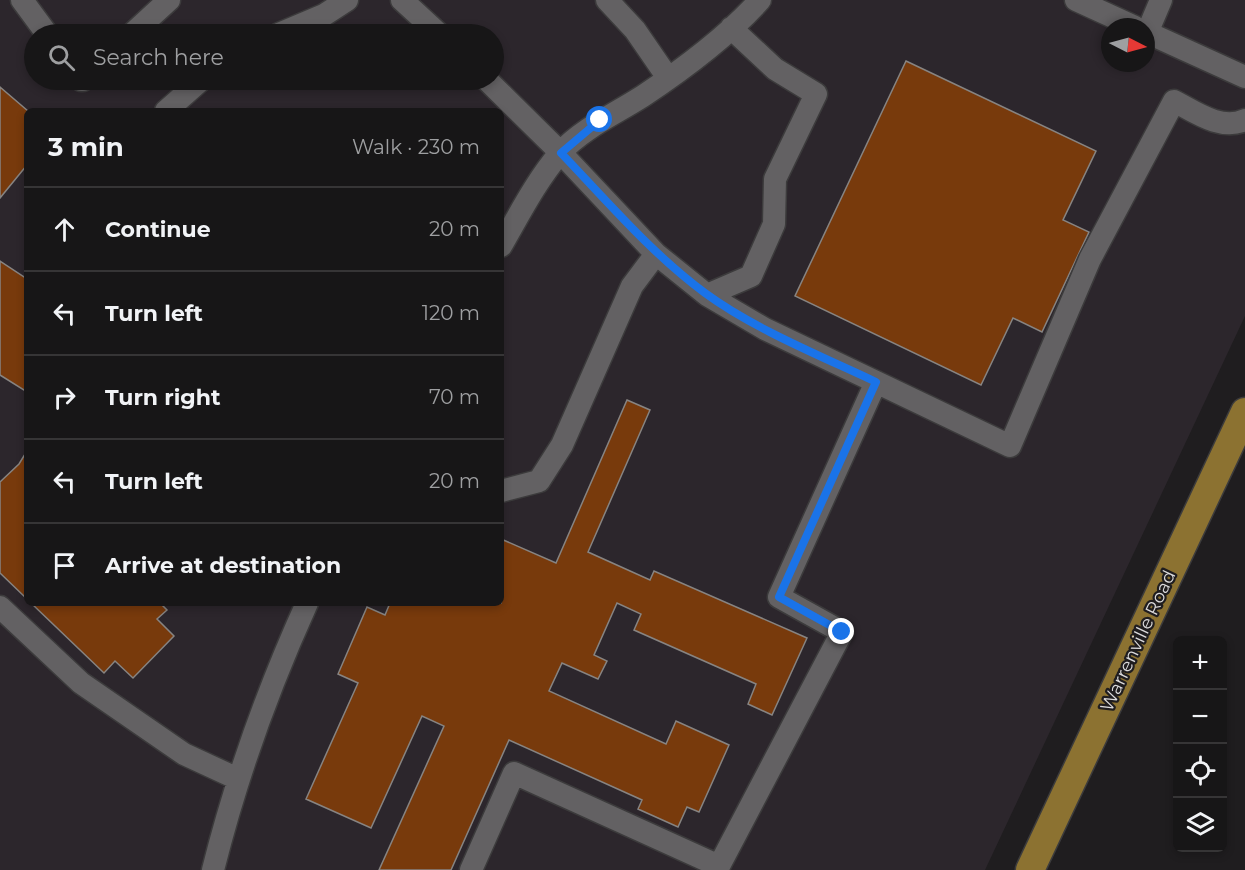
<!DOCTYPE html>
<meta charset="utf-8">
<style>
:root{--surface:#171617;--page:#201f20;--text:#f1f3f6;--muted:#9e9fa1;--line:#363536}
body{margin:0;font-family:Montserrat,sans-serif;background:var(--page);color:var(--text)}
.controls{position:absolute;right:18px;bottom:18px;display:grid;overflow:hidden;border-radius:9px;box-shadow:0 3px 9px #0003}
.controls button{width:54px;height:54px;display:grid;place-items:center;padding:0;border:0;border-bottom:2px solid var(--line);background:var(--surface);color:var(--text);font:30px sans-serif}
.compass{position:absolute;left:1101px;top:18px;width:54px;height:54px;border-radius:50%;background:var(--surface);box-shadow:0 3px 9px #0003;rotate:96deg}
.stop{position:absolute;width:18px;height:18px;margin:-14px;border:4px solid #1a73e8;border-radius:50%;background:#fff}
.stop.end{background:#1a73e8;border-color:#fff;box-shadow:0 2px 6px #0008}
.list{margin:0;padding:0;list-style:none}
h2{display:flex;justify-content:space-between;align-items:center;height:78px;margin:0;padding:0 24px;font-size:26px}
h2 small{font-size:20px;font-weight:400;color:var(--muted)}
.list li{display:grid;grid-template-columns:39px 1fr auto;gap:18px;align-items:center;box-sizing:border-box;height:84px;padding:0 24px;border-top:2px solid var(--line)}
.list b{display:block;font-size:22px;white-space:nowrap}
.list em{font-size:20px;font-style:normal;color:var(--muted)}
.icon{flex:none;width:33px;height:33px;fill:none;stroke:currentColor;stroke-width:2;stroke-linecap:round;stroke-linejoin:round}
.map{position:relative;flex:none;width:1245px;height:870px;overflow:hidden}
.search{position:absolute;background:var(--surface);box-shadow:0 3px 9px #0003;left:24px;top:24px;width:480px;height:66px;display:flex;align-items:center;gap:15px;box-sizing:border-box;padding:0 21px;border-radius:33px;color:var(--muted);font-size:22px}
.panel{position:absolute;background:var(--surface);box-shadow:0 3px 9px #0003;left:24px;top:108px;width:480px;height:498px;border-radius:9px}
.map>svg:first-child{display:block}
</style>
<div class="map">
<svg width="1245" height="870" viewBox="0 0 1245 870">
<rect width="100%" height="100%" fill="#1f1d1f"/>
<!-- built -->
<path fill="#2c262c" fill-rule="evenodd" d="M0,0H1245V316L985,870H0ZM1110,27H1146V63H1110ZM34,34H494V80H34ZM27,111H501V603H27Z"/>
<!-- building -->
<path fill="#783a0c" stroke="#878482" stroke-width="1.5" d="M906,61L1096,151L1063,220L1089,232L1042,332L1013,318L981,385L795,296Z
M0,87L28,111L27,165L0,198Z
M0,261L27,279V392L0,375Z
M627,400L650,410L588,552L650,580L654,571L807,638L772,715L748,704L756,684L634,630L641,614L617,603L594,655L607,661L598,679L562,663L549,691L666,744L676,721L729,745L699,812L687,807L678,827L638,809L642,800L509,740L451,870H379L444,726L422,716L371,828L306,799L358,683L338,674L367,607L385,615L390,603L405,605L406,603H501V539L556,563Z
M27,451V599L0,573V482L19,464Z
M31,603H160L167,610L157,619L174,636L133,678L115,661L104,673Z"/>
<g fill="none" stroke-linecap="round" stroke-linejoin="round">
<!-- minor casing -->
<g stroke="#3c3b3c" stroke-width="25">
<path id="minor" d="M22,0L47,34
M402,0L439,34
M607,0L635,30L668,78
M1076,0L1135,27
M1146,32L1245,77
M1147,33L1161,0
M132,34L169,0
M279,34L324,15L347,0
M81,80H83
M487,80L561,153L656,254L707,295L765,329L1010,446L1090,259L1174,101C1195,112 1221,131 1245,120
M166,111L201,80
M501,246C519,215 536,181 560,153C583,128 615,114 643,96C685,68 727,37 760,0
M707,295L751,276L774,224L775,179L816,94L775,69L731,28
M501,491L539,481L562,445L632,286L656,254
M0,607L81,683L184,754L238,779
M213,870C236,778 268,689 307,603
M471,870L514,773L719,866L842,632L779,597L876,382"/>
</g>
<!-- major casing -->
<g stroke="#3c3b3c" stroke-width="31">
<path id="major" d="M1030,870L1245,412"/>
</g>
<!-- minor -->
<use href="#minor" stroke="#636163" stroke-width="22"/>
<!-- major -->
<use href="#major" stroke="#8c7231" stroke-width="28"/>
</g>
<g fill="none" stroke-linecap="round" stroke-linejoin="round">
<!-- route -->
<path stroke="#1a73e8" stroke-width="8" d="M600,120L561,153C607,201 651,253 705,293C754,329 821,356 876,382L779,597L842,632"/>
</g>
<g text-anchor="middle" stroke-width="4.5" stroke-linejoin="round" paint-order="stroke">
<!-- street labels -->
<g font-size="18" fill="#dcdbdc" stroke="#1f1d1f">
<text transform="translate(1138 641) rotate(-65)" y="6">Warrenville Road</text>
</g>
</g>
</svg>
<div class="controls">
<button>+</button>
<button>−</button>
<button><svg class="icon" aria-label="locate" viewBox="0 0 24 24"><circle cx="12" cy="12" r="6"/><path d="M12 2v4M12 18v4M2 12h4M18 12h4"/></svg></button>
<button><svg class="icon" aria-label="layers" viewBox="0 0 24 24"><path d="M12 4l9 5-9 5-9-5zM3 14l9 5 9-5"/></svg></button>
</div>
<svg class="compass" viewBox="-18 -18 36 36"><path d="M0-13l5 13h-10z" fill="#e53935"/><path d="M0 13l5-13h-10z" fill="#9e9fa1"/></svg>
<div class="stop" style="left:600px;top:120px"></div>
<div class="stop end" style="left:842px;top:632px"></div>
<div class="search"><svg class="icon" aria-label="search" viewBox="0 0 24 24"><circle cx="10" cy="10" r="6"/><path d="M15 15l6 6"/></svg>Search here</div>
<section class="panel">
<h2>3 min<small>Walk · 230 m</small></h2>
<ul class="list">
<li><svg class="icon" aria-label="ahead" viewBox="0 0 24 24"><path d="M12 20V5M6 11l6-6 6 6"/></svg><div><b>Continue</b></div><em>20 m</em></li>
<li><svg class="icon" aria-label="left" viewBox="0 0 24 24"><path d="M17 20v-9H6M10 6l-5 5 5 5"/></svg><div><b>Turn left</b></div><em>120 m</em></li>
<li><svg class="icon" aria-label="right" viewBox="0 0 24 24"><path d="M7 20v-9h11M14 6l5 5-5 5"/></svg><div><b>Turn right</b></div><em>70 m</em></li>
<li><svg class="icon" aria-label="left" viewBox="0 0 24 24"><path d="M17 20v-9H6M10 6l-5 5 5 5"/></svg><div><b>Turn left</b></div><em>20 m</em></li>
<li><svg class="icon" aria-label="arrive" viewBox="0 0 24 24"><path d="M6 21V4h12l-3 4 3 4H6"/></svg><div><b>Arrive at destination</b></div></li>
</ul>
</section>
</div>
